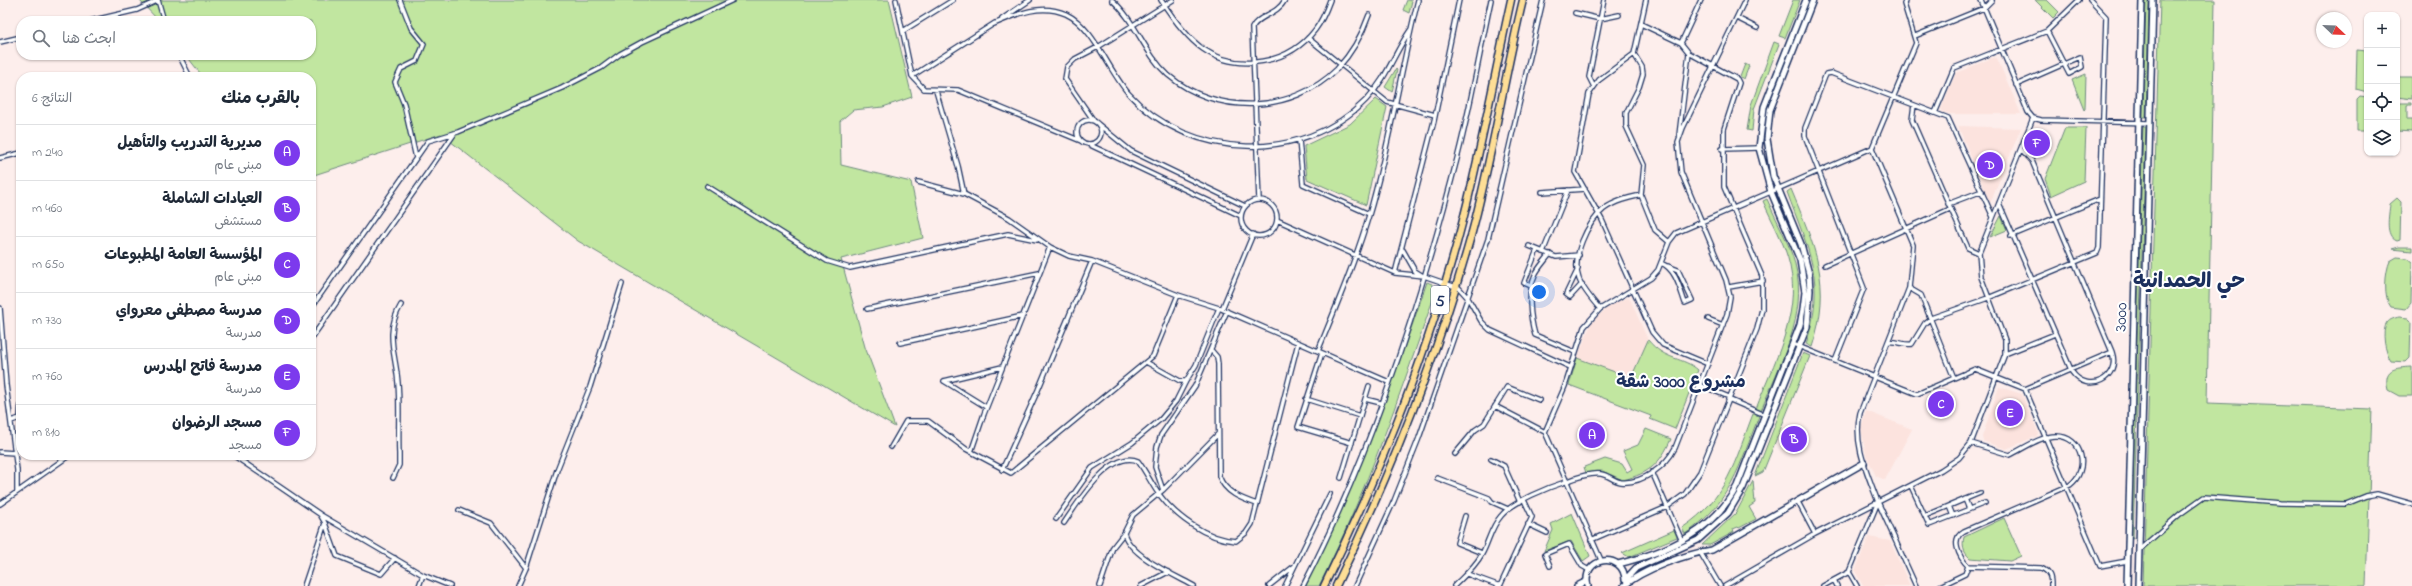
<!DOCTYPE html>
<html lang="ar">
<meta charset="utf-8">
<style>
:root{--surface:#fff;--page:#f6f6f7;--text:#1f2937;--muted:#747a83;--line:#e0e1e3;--accent:#7c3aed}
body{margin:0;font-family:"Indie Flower","Playpen Sans Arabic",sans-serif;background:var(--page);color:var(--text);direction:rtl}
.controls{position:absolute;right:12px;top:12px;display:grid;overflow:hidden;border-radius:8px;box-shadow:0 1px 3px #0004}
.controls button{width:36px;height:36px;display:grid;place-items:center;padding:0;border:0;border-bottom:1px solid var(--line);background:var(--surface);color:var(--text);font:20px sans-serif}
.compass{position:absolute;left:2316px;top:12px;width:36px;height:36px;border-radius:50%;background:var(--surface);box-shadow:0 1px 3px #0004;rotate:113deg}
.you{position:absolute;left:1539px;top:292px;width:14px;height:14px;margin:-10px;border:3px solid #fff;border-radius:50%;background:#1a73e8;box-shadow:0 0 0 6px #1a73e833}
.badge{display:grid;place-items:center;width:26px;height:26px;border-radius:50%;background:var(--accent);color:#fff;font-size:13px;font-weight:700}
.pin{position:absolute;translate:-50% -50%;border:2px solid #fff;box-shadow:0 1px 4px #0006}
.list{margin:0;padding:0;list-style:none}
h2{display:flex;justify-content:space-between;align-items:center;height:52px;margin:0;padding:0 16px;font-size:17px}
h2 small{font-size:13px;font-weight:400;color:var(--muted)}
.list li{display:grid;grid-template-columns:26px 1fr auto;gap:12px;align-items:center;box-sizing:border-box;height:56px;padding:0 16px;border-top:1px solid var(--line)}
.list b{display:block;font-size:15px;white-space:nowrap}
.list p{margin:0;font-size:13px;white-space:nowrap;color:var(--muted)}
.list em{font-size:13px;font-style:normal;color:var(--muted)}
.icon{flex:none;width:22px;height:22px;fill:none;stroke:currentColor;stroke-width:2;stroke-linecap:round;stroke-linejoin:round}
.map{position:relative;flex:none;width:2412px;height:586px;overflow:hidden;direction:ltr}
.search{position:absolute;background:var(--surface);box-shadow:0 1px 3px #0004;left:16px;top:16px;width:300px;height:44px;display:flex;align-items:center;gap:10px;box-sizing:border-box;padding:0 14px;border-radius:16px;color:var(--muted);font-size:15px}
.panel{position:absolute;background:var(--surface);box-shadow:0 1px 3px #0004;left:16px;top:72px;width:300px;height:388px;border-radius:16px;direction:rtl}
.map>svg:first-child{display:block}
</style>
<div class="map">
<svg width="2412" height="586" viewBox="0 0 2412 586">
<rect width="100%" height="100%" fill="#fdeeec"/>
<filter id="ink" filterUnits="userSpaceOnUse"><feTurbulence type="fractalNoise" baseFrequency=".025" numOctaves="2"/><feDisplacementMap in="SourceGraphic" scale="8" xChannelSelector="R" yChannelSelector="G"/><feConvolveMatrix kernelMatrix="1 2 1 2 8 2 1 2 1" color-interpolation-filters="sRGB"/></filter>
<g filter="url(#ink)">
<!-- built -->
<path fill="#fce3de" d="M1994,57L1997,58L2021,114H1949L1943,112L1941,109L1956,73Z
M1958,126L2021,128L1990,203Z
M1629,297L1648,340L1631,378L1577,358L1592,322L1610,305Z
M1999,387L2022,394L2038,432L2037,436L2006,449L1983,441L1982,437Z
M1866,411L1912,429L1885,480L1876,476L1866,455L1861,428Z
M1869,537L1890,541L1910,586H1863L1855,571Z"/>
<!-- green -->
<path fill="#c1e6a0" stroke="#6e8a7f" d="M139,0H889L912,97L883,107L853,110L840,121L841,165L911,182L923,238L841,259L865,347L895,427L578,241L441,134L311,176V77H203L186,55H311V21H159Z
M1407,0L1412,1L1409,13L1403,10Z
M1793,0H1800L1785,38L1779,36Z
M2035,0H2047L2059,12L2053,18Z
M2146,0H2149L2146,117H2143Z
M2160,0H2215L2207,403L2372,409L2366,586H2143Z
M1774,42L1779,44L1754,109L1752,131L1747,130L1751,105Z
M2357,50L2367,51V92L2356,89Z
M1745,64L1749,66L1744,79L1740,77Z
M1396,69L1397,70L1392,92L1385,87Z
M2086,74L2085,109L2084,110L2072,80Z
M2399,77H2412V99L2397,97V78Z
M2360,96L2367,97V131H2357V99Z
M1376,99L1387,107L1366,205L1307,179L1304,146L1350,124Z
M2401,103H2412V105H2407V120H2412V132L2397,131V104Z
M2143,127H2146L2133,538L2131,537Z
M2065,128H2086L2084,181L2051,196L2045,179Z
M1791,189C1815,247 1833,284 1812,347L1806,344C1827,280 1808,250 1787,192Z
M2397,198L2401,202L2400,240L2397,241C2384,236 2389,216 2390,204Z
M1767,199C1776,220 1789,242 1795,264C1809,315 1779,364 1761,411L1756,409C1773,363 1801,316 1790,266C1785,243 1772,222 1763,201Z
M2001,216L2007,230L1990,237Z
M2399,247H2412V251L2392,249Z
M2397,257L2407,258L2412,262L2411,303L2406,309L2391,307C2383,298 2385,272 2390,261Z
M1427,282L1432,284L1436,291C1401,391 1367,491 1319,586H1305C1356,488 1391,387 1427,282Z
M2399,317L2408,318L2411,321L2410,358L2406,362L2391,361C2385,353 2381,331 2387,323C2390,319 2395,318 2399,317Z
M1648,340C1665,361 1684,357 1698,370L1675,429L1650,419L1651,416L1569,385L1577,358L1631,378Z
M1803,353L1810,356L1763,472L1755,476Z
M2412,367V396H2399L2388,390C2383,368 2394,368 2412,367Z
M1753,414L1759,416C1740,464 1730,505 1685,534L1682,528C1728,497 1734,463 1753,414Z
M1646,429L1671,439C1660,464 1650,473 1623,480L1602,471L1586,473L1584,467L1605,459L1622,464L1627,472L1632,469L1623,451L1638,445Z
M1753,481L1755,503L1749,507L1756,519L1739,528L1738,527L1733,529L1734,532L1710,545H1702L1736,513Z
M1572,513L1590,556L1583,561L1571,541L1544,551L1553,530L1551,524Z
M2004,518L2021,556L2010,561L1970,558C1963,552 1962,546 1964,537Z
M1674,530L1677,537L1629,557L1622,553Z"/>
<g fill="none" stroke-linecap="round" stroke-linejoin="round">
<!-- street casing -->
<g stroke="#1b2f5e" stroke-width="6">
<path id="street" d="M158,0L164,21
M400,0L411,28L424,44L417,61L401,69L395,82L404,104L416,158
M896,0L912,76L924,89L958,90L1081,141
M1112,0C1136,21 1144,53 1168,75C1216,116 1292,114 1337,69C1352,53 1362,35 1369,15
M1161,0C1172,17 1186,37 1203,49C1238,73 1289,64 1315,30C1322,21 1326,11 1330,0
M1646,0L1634,54L1642,67L1643,74L1639,87L1626,113V126L1644,165L1641,195L1655,230L1669,242
M1981,0L2028,112L2033,118L2041,120L2149,123
M1575,13L1600,19L1619,15
M1737,18L1757,28
M1002,19L1030,0
M90,21L137,10L157,1L155,0
M994,24C1017,14 1041,3 1066,14C1094,27 1109,72 1129,94C1190,161 1303,164 1366,100C1388,77 1394,53 1411,29
M903,31L953,0
M1915,36L1984,8L1992,0
M1308,38L1387,102L1435,115
M0,42L21,37
M1681,43L1701,0
M1634,54L1599,80L1589,94L1575,172L1602,220L1652,332L1663,345L1708,364
M179,55L190,77
M912,76L995,23
M2016,85L2080,57L2082,67L2069,74L2047,31
M1594,87L1589,77L1604,0
M936,91L958,166L964,194
M1914,105L1912,120L1968,248L1979,253
M1935,113L1954,68L2047,31L2079,0
M1077 132a12 12 0 1 1 24 0a12 12 0 1 1-24 0Z
M1094,121L1065,79L1067,67L1075,59L1098,47L1173,0
M1098,124L1131,151L1245,206
M1679,135L1689,53
M1299,140L1303,184L1369,214
M1088,144L1241,216
M1722,149L1759,148
M0,158L21,153
M918,182L964,194L1009,218L1050,247L1069,256L1092,261L1178,295L1219,308L1389,382
M707,186L827,261L850,268L1008,234L1037,240
M1542,192L1585,189
M1259,200L1252,28C1258,15 1277,15 1285,0
M1241 218a18 18 0 1 1 36 0a18 18 0 1 1-36 0Z
M1999,203L2072,372C2088,395 2121,378 2112,352L2032,161L2021,149
M1948,204L1982,191
M1277,220L1395,273L1424,276L1459,288L1468,298L1481,321L1490,330L1570,367
M2011,236L2100,199
M1529,246L1556,257L1579,255
M1403,250L1415,271L1423,276
M1543,252L1568,190
M1550,254C1545,261 1538,268 1535,275C1527,292 1530,317 1535,335L1575,352
M1661,263C1676,269 1680,289 1685,303L1692,300L1678,270L1668,266
M1825,265L1950,209
M1578,269L1566,294L1570,297L1582,284
M1395,273L1434,121L1459,0
M1531,286L1524,283L1537,250
M1729,287L1763,281
M1909,288L1921,295L1954,378
M0,308L6,385L17,470V492
M311,308L428,141L458,132L562,88L601,68L620,54L642,42L733,0
M867,309L1039,273
M1222,309L1253,234
M1600,309C1593,301 1583,289 1579,279C1571,257 1587,223 1604,209C1615,201 1628,198 1641,195
M1708,319L1723,325
M311,339L455,133
M1888,342C1897,340 1904,346 1912,344L1925,323L1931,318L1988,298L2097,253L2099,248L2106,17L2090,0
M900,343L1023,316
M1793,344L1917,394L1975,369L2025,389L2112,352
M1211,350L1217,357L1218,364L1219,476C1225,493 1242,499 1257,504
M1318,351C1336,307 1355,262 1369,215C1390,145 1400,71 1418,0
M1322,353L1298,427L1352,443
M2005,354L2055,334
M1835,361L1864,288L1805,136V128L1826,74L1831,73L1948,118L1993,217
M1146,362L1180,381H1186L1196,365L1219,308
M944,381L1002,367
M944,381L986,407
M1700,385L1729,397
M2025,389L2100,566L2127,561
M1306,399L1360,416
M1365,399L1381,403
M1728,399L1765,415
M1495,406L1545,432L1601,560
M11,421L20,418L21,402
M1545,432L1565,386L1584,327L1600,309L1651,278L1658,270L1669,242L1676,233L1872,148L1916,43L1904,4L1905,0
M1971,443L2010,455C2023,449 2040,436 2056,436C2083,436 2090,470 2070,485L1964,531C1950,539 1959,557 1968,566L2041,568C2050,572 2051,577 2051,586
M891,447L906,421H928L966,449L1011,473L1153,356L1178,295
M0,452L15,453
M971,452L984,414L1050,247
M1455,454L1475,430L1484,424L1507,387L1539,400
M233,455L321,515L423,575L450,586
M1491,459L1504,466L1520,502
M1002,470L1038,390L1092,261
M1652,472L1682,541
M393,478L399,465V454C398,431 400,406 398,383C396,354 384,333 401,305
M1341,478L1369,386
M1437,478L1489,498L1492,502L1508,509
M1911,486L1929,525L1985,503
M1163,490L1155,467L1157,447L1161,435L1195,386L1227,311
M1965,499L1969,509
M1798,502L1815,534
M1878,502L1916,586
M0,504L70,455
M1949,506L1953,516
M459,510L491,523L526,568
M1465,516L1457,543L1482,553
M1925,516L1980,493
M1056,519L1092,468L1132,443L1161,419L1176,401L1186,381
M325,523L337,556L381,574L395,558
M1064,523C1077,504 1110,449 1138,461C1146,472 1151,483 1158,493C1176,517 1206,539 1236,541L1246,533L1252,524L1298,343
M1528,524L1547,533
M1124,533C1130,556 1174,575 1194,586
M1591,540L1667,507L1685,494L1700,472L1757,329L1762,309V276L1724,187V129L1739,83L1737,79L1689,53L1681,43L1641,24
M2139,550L2180,514L2204,497L2280,503L2346,504L2366,496L2377,494L2412,504
M1700,552L1720,586
M1550,566L1545,554L1569,544L1582,566L1589,570
M1849,572L1857,586
M1467,574L1500,586L1532,517L1524,500
M1834,580L1837,586
M304,586L325,523L321,516
M419,586L423,575
M518,586L526,568L557,470L590,387L622,284
M1100,586L1113,547L1124,533L1133,515L1163,490L1218,434
M1141,586L1168,572
M1269,586L1293,567
M1285,586L1330,494
M1303,586C1372,453 1421,300 1458,155C1471,104 1480,51 1491,0
M1355,586L1394,501L1419,438L1488,239L1543,0
M1454,586C1464,576 1475,567 1482,554C1489,541 1491,527 1501,516C1513,501 1549,487 1568,481C1578,477 1590,473 1601,474C1608,475 1614,481 1621,482C1643,484 1666,466 1675,448L1727,314L1730,297L1726,280L1681,172L1678,142L1683,128L1745,0
M1725,586L1815,534L1941,470L1959,458L1971,443L2005,354V340L1981,277L1979,253L2033,118
M1823,586L1849,572L1878,502C1867,472 1853,444 1860,413L1909,288L1913,245L1872,148
M1940,586L1965,574L1968,566"/>
</g>
<!-- secondary casing -->
<g stroke="#1b2f5e" stroke-width="8">
<path id="secondary" d="M1618,564C1667,552 1713,532 1737,486L1800,325L1803,309L1805,292L1800,260L1771,192L1759,148L1764,107L1806,0
M1625,580L1636,568L1698,540L1728,513L1743,488L1807,327L1810,291L1809,274L1801,244L1773,176L1767,139L1770,110L1813,0
M1577,586L1587,581
M1588,586C1580,557 1624,550 1625,580
M1624,586C1643,569 1687,554 1712,550L1864,463
M2127,586L2142,0
M2138,586L2153,0"/>
</g>
<!-- highway casing -->
<g stroke="#1b2f5e" stroke-width="9">
<path id="highway" d="M1324,586C1372,488 1414,388 1445,284C1474,191 1490,95 1511,0
M1336,586C1391,473 1437,357 1471,236C1492,159 1504,78 1523,0"/>
</g>
<!-- street -->
<use href="#street" stroke="#fff" stroke-width="3.5"/>
<!-- secondary -->
<use href="#secondary" stroke="#fff" stroke-width="5"/>
<!-- highway -->
<use href="#highway" stroke="#fede96" stroke-width="6"/>
</g>
</g>
<g text-anchor="middle" stroke-width="4" stroke-linejoin="round" paint-order="stroke">
<!-- shield labels -->
<rect fill="#fff" stroke="#5f6d8e" stroke-width="1" x="1431" y="286" width="18" height="28" rx="3"/>
<g font-size="16" font-weight="bold" fill="#1b2f5e">
<text x="1440" y="306">5</text>
</g>
<!-- street labels -->
<g font-size="17" fill="#1b2f5e" stroke="#fff">
<text transform="translate(2120 317) rotate(-88)" y="6">3000</text>
</g>
<!-- neighbourhood labels -->
<g font-size="18" font-weight="bold" fill="#1b2f5e" stroke="#fff">
<text x="1681" y="387">مشروع 3000 شقة</text>
</g>
<!-- district labels -->
<g font-size="21" font-weight="bold" fill="#1b2f5e" stroke="#fff">
<text x="2189" y="287">حي الحمدانية</text>
</g>
</g>
</svg>
<div class="controls">
<button>+</button>
<button>−</button>
<button><svg class="icon" aria-label="locate" viewBox="0 0 24 24"><circle cx="12" cy="12" r="6"/><path d="M12 2v4M12 18v4M2 12h4M18 12h4"/></svg></button>
<button><svg class="icon" aria-label="layers" viewBox="0 0 24 24"><path d="M12 4l9 5-9 5-9-5zM3 14l9 5 9-5"/></svg></button>
</div>
<svg class="compass" viewBox="-18 -18 36 36"><path d="M0-13l5 13h-10z" fill="#e53935"/><path d="M0 13l5-13h-10z" fill="#747a83"/></svg>
<div class="you"></div>
<div class="pin badge" style="left:1592px;top:435px">A</div>
<div class="pin badge" style="left:1794px;top:439px">B</div>
<div class="pin badge" style="left:1941px;top:404px">C</div>
<div class="pin badge" style="left:1990px;top:165px">D</div>
<div class="pin badge" style="left:2010px;top:413px">E</div>
<div class="pin badge" style="left:2037px;top:143px">F</div>
<div class="search"><svg class="icon" aria-label="search" viewBox="0 0 24 24"><circle cx="10" cy="10" r="6"/><path d="M15 15l6 6"/></svg>ابحث هنا</div>
<section class="panel">
<h2>بالقرب منك<small>النتائج: 6</small></h2>
<ul class="list">
<li><span class="badge">A</span><div><b>مديرية التدريب والتأهيل</b><p>مبنى عام</p></div><em>240 m</em></li>
<li><span class="badge">B</span><div><b>العيادات الشاملة</b><p>مستشفى</p></div><em>460 m</em></li>
<li><span class="badge">C</span><div><b>المؤسسة العامة المطبوعات</b><p>مبنى عام</p></div><em>650 m</em></li>
<li><span class="badge">D</span><div><b>مدرسة مصطفى معرواي</b><p>مدرسة</p></div><em>730 m</em></li>
<li><span class="badge">E</span><div><b>مدرسة فاتح المدرس</b><p>مدرسة</p></div><em>760 m</em></li>
<li><span class="badge">F</span><div><b>مسجد الرضوان</b><p>مسجد</p></div><em>810 m</em></li>
</ul>
</section>
</div>
